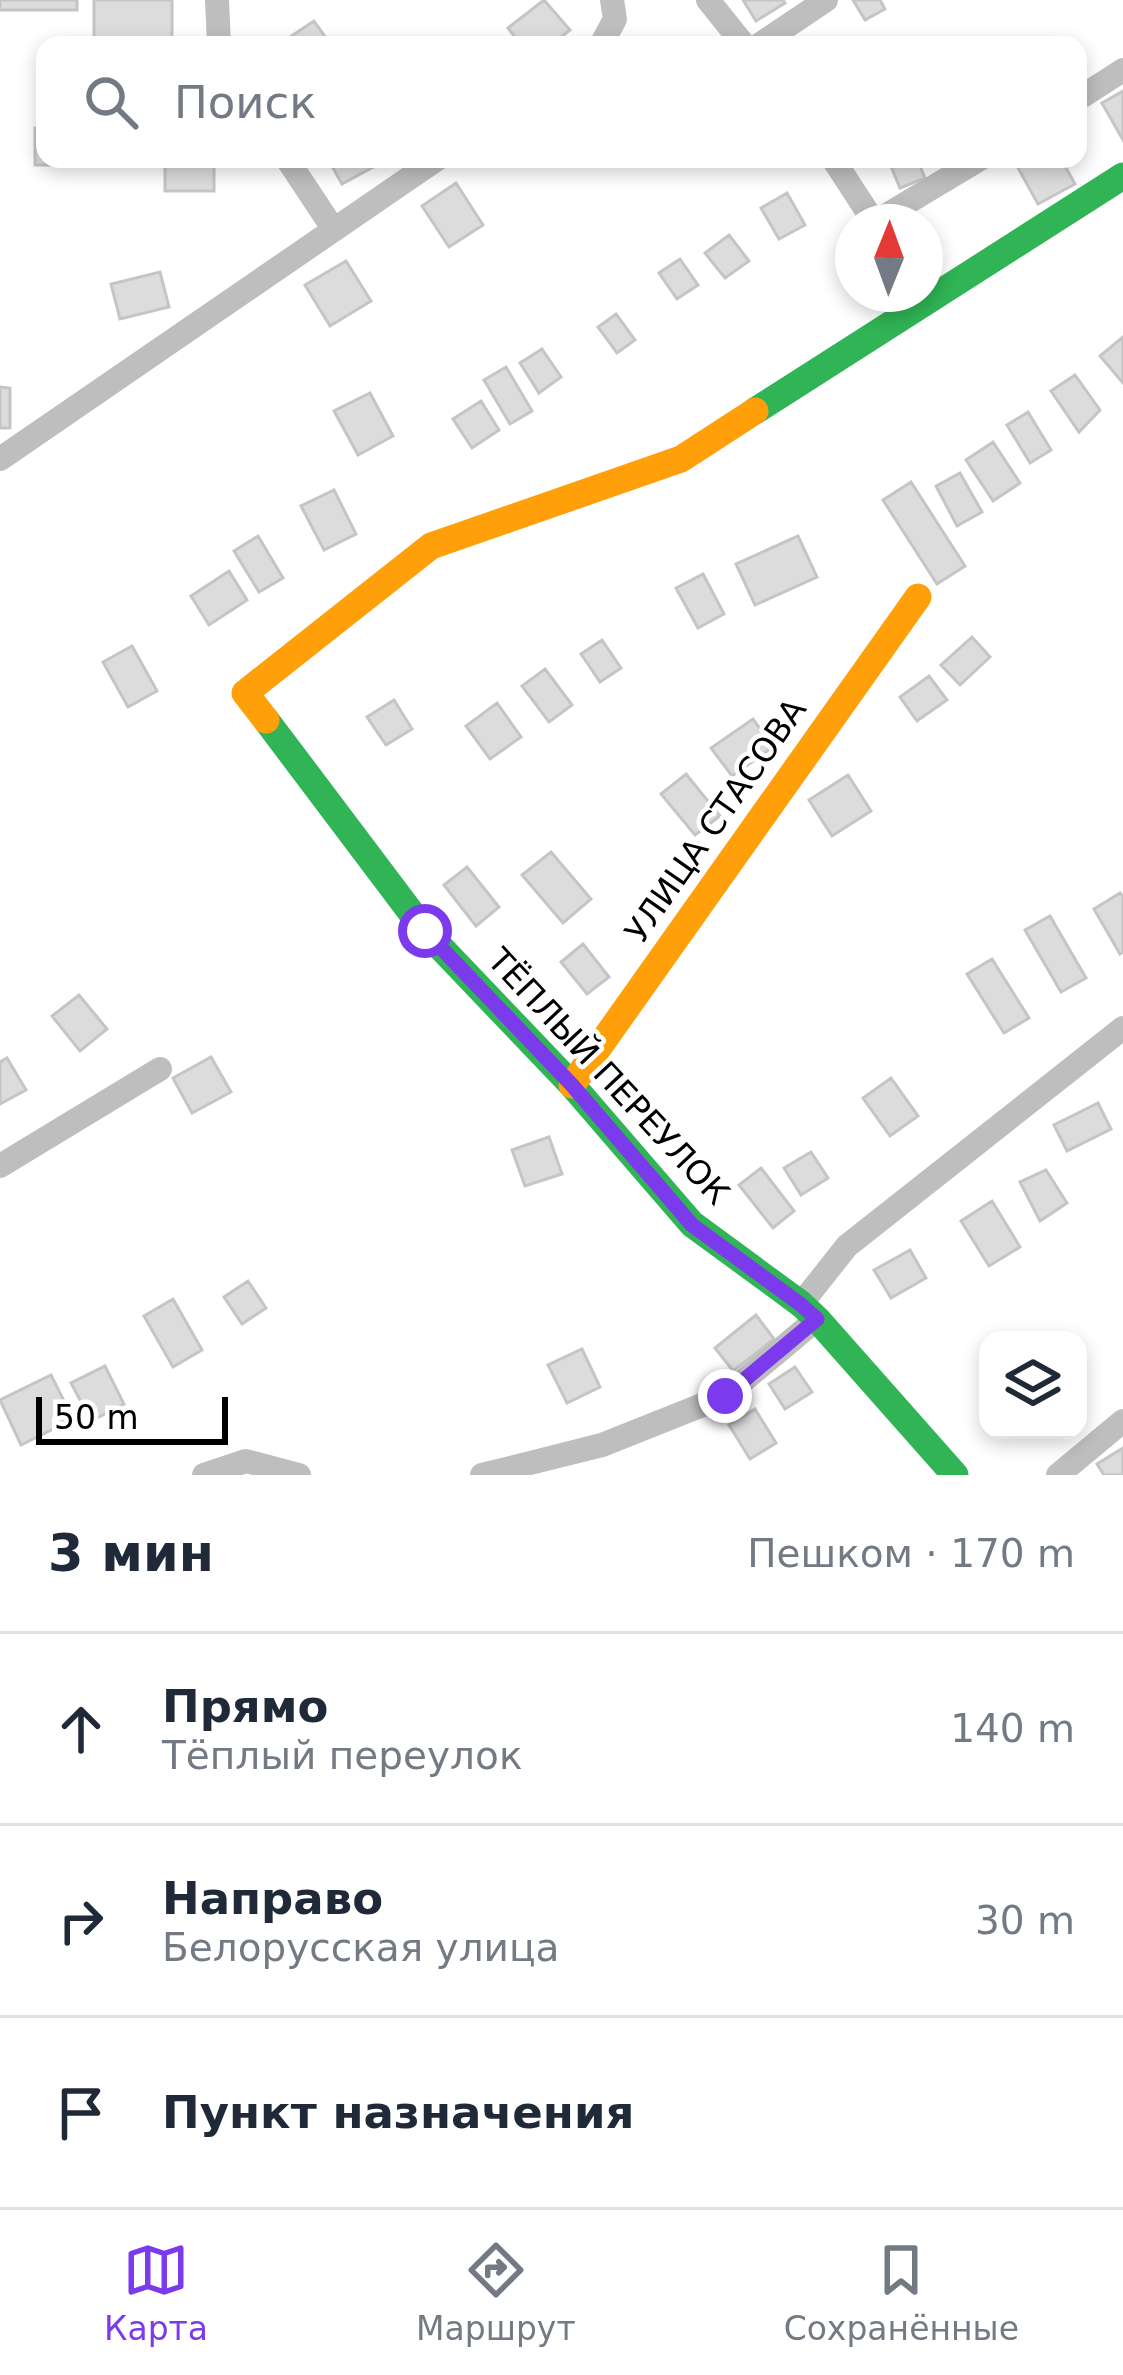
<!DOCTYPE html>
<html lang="ru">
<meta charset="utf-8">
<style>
:root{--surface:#fff;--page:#f6f6f7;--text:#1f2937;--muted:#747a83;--line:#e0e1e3;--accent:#7c3aed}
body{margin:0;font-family:"DejaVu Sans",sans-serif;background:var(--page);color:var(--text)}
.controls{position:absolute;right:36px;bottom:36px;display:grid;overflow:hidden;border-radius:24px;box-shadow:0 6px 18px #0003}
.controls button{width:108px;height:108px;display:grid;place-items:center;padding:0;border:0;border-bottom:3px solid var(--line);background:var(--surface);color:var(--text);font:60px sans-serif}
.compass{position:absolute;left:835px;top:204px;width:108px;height:108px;border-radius:50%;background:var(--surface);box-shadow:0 6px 18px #0003;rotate:1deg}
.scale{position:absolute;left:36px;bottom:30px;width:192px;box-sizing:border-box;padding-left:12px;border:6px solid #000;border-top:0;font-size:33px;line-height:42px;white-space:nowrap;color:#000;-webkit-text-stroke:9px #fff;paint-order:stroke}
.stop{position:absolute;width:36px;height:36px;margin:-27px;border:9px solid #7c3aed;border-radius:50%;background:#fff}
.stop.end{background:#7c3aed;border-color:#fff;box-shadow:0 3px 12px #0008}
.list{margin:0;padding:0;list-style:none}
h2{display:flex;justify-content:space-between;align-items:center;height:156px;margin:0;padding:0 48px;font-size:51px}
h2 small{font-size:39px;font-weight:400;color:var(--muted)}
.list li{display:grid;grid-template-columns:78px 1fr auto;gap:36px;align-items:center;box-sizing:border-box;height:192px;padding:0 48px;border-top:3px solid var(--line)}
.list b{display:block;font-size:45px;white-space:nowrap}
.list p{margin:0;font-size:39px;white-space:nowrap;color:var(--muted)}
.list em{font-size:39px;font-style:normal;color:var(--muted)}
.icon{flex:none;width:66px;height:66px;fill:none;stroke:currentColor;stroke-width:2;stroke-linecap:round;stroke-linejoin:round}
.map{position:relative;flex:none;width:1123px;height:1475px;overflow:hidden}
.search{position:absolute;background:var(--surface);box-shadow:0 6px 18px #0003;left:36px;right:36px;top:36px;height:132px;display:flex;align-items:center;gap:30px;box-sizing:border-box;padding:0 42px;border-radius:24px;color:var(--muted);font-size:45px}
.sheet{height:732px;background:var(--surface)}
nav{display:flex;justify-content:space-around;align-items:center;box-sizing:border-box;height:168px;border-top:3px solid var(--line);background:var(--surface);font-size:33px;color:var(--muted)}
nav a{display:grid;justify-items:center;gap:6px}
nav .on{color:var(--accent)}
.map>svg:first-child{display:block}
</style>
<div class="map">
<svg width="1123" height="1475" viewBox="0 0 1123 1475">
<rect width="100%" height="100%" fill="#fff"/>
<!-- building -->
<path fill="#dcdcdc" stroke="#c5c5c5" stroke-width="3" d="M0,0H77V10H0Z
M94,0H172V45H94Z
M544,0L570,30L551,45H521L508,28Z
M743,0H783L785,3L756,21Z
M853,0H880L885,9L865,20Z
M314,21L331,45H286L284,41Z
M1123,91V140L1102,103Z
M35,128H45V159H71V165H35Z
M165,159H214V191H165Z
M328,159H386V160L342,184Z
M888,159H917L925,178L900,188Z
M1029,159H1061L1075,184L1038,204L1017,166Z
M456,183L483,225L449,247L422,206Z
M787,193L805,225L779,239L761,208Z
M729,235L749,261L725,278L705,253Z
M680,259L698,285L677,299L659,273Z
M346,261L371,301L330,326L305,285Z
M160,272L169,307L120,319L111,284Z
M616,314L635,340L617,353L598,327Z
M1123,337V383L1100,356Z
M542,349L561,377L539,393L520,363Z
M506,367L532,411L510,424L484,380Z
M1075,375L1100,410L1079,432L1051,391Z
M0,387L10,388V428H0Z
M370,393L393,436L358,455L334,411Z
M481,401L499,430L472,448L453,419Z
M1028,412L1051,450L1030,463L1007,425Z
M993,442L1020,483L993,501L966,460Z
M960,473L982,512L957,526L936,486Z
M911,482L965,566L937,584L883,500Z
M334,490L356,534L324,550L301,506Z
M258,536L283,578L259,592L234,551Z
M798,536L817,577L755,605L736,564Z
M229,571L247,600L209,625L191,596Z
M703,574L724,614L698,628L676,588Z
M972,637L990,657L960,685L941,665Z
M602,640L621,668L600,682L581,654Z
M132,646L157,691L128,707L103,662Z
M545,669L572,705L549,722L522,686Z
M929,676L947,700L917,721L900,697Z
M394,700L412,729L386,745L367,717Z
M497,703L521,737L490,759L466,726Z
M753,719L773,747L732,776L711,748Z
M686,774L720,816L695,835L661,794Z
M848,775L871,811L832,836L809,800Z
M551,852L591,899L563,923L522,875Z
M467,867L499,907L476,926L444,885Z
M1120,893L1123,897V952L1120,954L1094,909Z
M1050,916L1086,978L1061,992L1025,930Z
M583,944L609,977L587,994L561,962Z
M992,959L1029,1018L1004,1033L967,974Z
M79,995L107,1029L80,1051L52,1016Z
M211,1057L231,1092L192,1113L173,1078Z
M7,1058L26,1090L0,1104V1062Z
M891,1078L918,1116L890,1136L863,1098Z
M1098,1103L1111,1129L1067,1151L1054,1125Z
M549,1137L562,1174L525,1186L512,1150Z
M811,1152L828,1178L801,1195L784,1168Z
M761,1168L794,1211L773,1228L739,1185Z
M1046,1170L1067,1203L1040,1221L1020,1182Z
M992,1201L1020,1247L989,1266L961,1221Z
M910,1250L926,1278L891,1298L874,1270Z
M248,1281L266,1308L242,1324L224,1297Z
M173,1299L202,1350L173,1367L144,1316Z
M756,1315L774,1339L733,1371L715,1348Z
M582,1349L600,1387L567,1403L548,1365Z
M105,1366L124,1404L91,1421L71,1383Z
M795,1367L812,1392L785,1409L769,1384Z
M51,1375L73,1419L21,1445L0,1400Z
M755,1409L776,1443L750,1459L729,1425Z
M1123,1448V1475H1104L1097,1464Z"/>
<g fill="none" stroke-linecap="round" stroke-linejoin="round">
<!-- street -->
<path stroke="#bebebe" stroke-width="24" d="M217,0L219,45
M708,0L744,45
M601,45L615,19L612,0
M759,45L826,0
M1078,99L1123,70
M287,159L334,230
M833,159L874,222
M875,222L980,159
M0,459L437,159
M0,1166L160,1069
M801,1304L847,1246L1123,1028
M204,1475L246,1461L299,1475
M482,1475L602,1445L725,1396L817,1319
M1058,1475L1123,1421"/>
<!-- fast -->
<path stroke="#30b455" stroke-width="27" d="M755,411L1123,176
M266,720L425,931L572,1085L692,1224L801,1304L817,1319L955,1475"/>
<!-- slow -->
<path stroke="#ff9f0a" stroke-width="27" d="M266,720L245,693L431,546L681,459L755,411
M572,1085L918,597"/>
</g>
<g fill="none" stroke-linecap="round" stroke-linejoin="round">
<!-- route -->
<path stroke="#7c3aed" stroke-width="15" d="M425,931L572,1085L692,1225L800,1304L817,1319L725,1396"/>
</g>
<g text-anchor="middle" stroke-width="9" stroke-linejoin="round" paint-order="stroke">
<!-- street labels -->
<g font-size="33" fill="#000" stroke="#fff">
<text transform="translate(715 820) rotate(-55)" y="12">УЛИЦА СТАСОВА</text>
<text transform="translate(609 1076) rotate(47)" y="12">ТЁПЛЫЙ ПЕРЕУЛОК</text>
</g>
</g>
</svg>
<div class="controls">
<button><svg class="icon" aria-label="layers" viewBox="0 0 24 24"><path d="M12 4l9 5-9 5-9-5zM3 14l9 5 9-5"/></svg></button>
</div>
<svg class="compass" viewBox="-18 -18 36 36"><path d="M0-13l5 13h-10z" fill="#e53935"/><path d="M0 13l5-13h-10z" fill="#747a83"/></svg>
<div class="scale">50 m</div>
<div class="stop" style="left:425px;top:931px"></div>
<div class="stop end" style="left:725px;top:1396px"></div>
<div class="search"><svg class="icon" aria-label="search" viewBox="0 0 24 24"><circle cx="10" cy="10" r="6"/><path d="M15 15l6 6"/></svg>Поиск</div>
</div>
<section class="sheet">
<h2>3 мин<small>Пешком · 170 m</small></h2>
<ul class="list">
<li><svg class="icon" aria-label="ahead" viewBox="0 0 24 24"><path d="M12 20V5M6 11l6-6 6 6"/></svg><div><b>Прямо</b><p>Тёплый переулок</p></div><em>140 m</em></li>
<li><svg class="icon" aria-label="right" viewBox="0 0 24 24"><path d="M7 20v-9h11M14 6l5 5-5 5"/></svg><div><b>Направо</b><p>Белорусская улица</p></div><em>30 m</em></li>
<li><svg class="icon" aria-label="arrive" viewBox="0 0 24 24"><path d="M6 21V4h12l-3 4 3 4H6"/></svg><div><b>Пункт назначения</b></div></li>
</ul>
</section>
<nav>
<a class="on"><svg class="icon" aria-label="map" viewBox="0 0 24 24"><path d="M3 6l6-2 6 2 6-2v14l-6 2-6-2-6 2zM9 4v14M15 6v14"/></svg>Карта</a>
<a><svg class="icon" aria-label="directions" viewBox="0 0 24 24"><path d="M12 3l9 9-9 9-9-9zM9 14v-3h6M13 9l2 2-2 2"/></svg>Маршрут</a>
<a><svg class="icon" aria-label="saved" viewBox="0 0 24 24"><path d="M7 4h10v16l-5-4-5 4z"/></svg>Сохранённые</a>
</nav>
